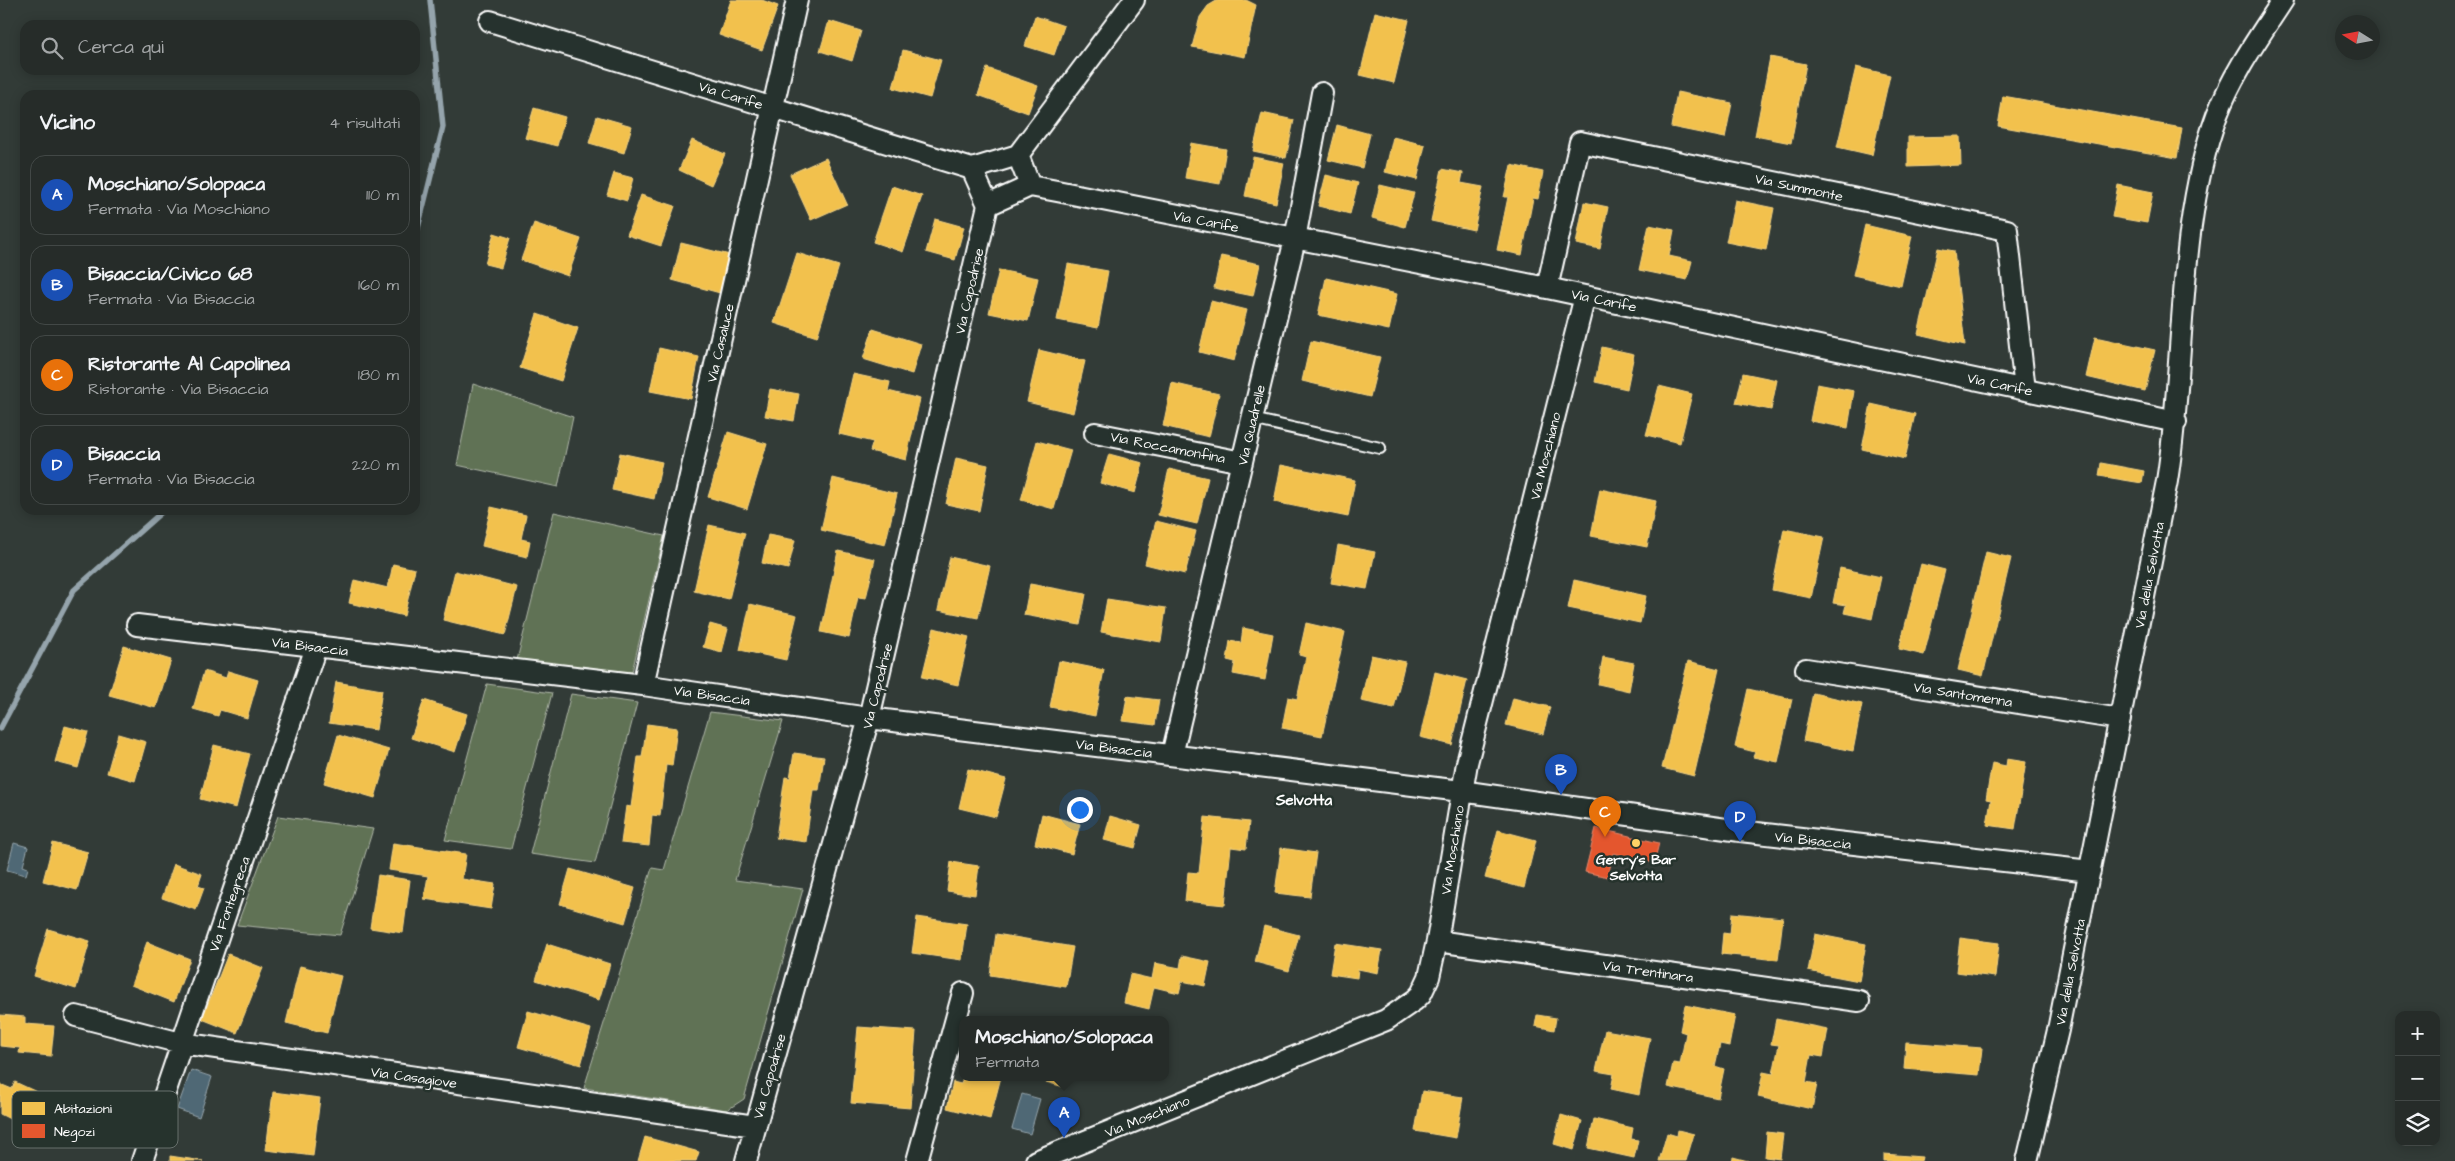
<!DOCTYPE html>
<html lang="it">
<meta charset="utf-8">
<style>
:root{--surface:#262c29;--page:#323835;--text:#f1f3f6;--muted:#a4a7a8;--line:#424846;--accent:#bca0f2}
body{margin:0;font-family:"Architects Daughter",sans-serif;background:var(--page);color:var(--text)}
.controls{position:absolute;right:15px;bottom:15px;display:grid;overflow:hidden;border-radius:10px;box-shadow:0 2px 12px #0003}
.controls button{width:45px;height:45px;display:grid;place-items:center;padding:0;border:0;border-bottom:1px solid var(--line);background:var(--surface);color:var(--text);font:25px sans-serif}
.compass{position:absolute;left:2335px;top:15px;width:45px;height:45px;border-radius:50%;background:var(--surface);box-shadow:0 2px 12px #0003;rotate:281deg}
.you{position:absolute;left:1079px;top:809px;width:18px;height:18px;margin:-12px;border:4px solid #fff;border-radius:50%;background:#1a73e8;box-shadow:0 0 0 8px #1a73e833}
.badge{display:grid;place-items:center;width:32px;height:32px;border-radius:50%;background:var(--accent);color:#fff;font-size:16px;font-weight:700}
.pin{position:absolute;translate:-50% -41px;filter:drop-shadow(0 1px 2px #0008)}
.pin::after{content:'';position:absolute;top:26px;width:18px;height:15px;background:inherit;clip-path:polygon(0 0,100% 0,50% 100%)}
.popup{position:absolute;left:959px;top:1016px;width:210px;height:65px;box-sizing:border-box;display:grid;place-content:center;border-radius:10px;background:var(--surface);filter:drop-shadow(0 1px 4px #0005);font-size:16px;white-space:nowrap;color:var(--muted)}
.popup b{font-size:19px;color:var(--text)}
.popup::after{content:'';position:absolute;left:50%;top:100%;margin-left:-10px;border:10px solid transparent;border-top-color:var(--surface)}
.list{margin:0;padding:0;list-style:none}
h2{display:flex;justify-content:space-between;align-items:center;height:65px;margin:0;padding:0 20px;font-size:21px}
h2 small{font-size:16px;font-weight:400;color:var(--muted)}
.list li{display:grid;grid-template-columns:32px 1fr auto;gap:15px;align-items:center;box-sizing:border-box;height:80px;margin:0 10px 10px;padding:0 10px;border:1px solid var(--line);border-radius:15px}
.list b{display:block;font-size:19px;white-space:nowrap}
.list p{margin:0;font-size:16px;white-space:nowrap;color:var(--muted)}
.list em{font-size:16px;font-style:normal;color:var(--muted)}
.icon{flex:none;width:28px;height:28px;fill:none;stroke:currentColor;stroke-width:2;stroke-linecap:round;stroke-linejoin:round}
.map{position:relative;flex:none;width:2455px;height:1161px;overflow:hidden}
.search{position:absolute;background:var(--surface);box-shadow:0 2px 12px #0003;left:20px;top:20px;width:400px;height:55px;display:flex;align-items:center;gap:12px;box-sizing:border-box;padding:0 18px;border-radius:15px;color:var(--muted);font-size:19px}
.panel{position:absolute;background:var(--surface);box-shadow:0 2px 12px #0003;left:20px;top:90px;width:400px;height:425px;border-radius:15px}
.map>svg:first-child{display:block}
</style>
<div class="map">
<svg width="2455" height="1161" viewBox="0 0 2455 1161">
<rect width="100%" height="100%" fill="#323b37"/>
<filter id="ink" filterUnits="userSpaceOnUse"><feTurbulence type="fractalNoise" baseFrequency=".02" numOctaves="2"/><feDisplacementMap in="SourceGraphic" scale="10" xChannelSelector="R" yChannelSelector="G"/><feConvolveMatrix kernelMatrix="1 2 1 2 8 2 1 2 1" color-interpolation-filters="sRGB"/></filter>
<g filter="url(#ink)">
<!-- green -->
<path fill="#617254" stroke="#b0b8aa" d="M473,384L573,417L558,487L457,465Z
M554,512L664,536L631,676L517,660Z
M487,684L552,693L511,849L445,840Z
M571,694L637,703L595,863L530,854Z
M710,712L783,721L735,880L803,889L744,1099L727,1110L584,1088L652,868L664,870Z
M278,816L373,829L340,935L237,925Z"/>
<!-- water -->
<path fill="#4f6874" stroke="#95a4ac" d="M14,843L28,847L23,866L28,868L26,875L7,870Z
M191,1070L212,1077L199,1117L177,1109Z
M1022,1094L1040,1099L1030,1134L1012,1129Z"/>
<!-- homes -->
<path fill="#f2c14e" stroke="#f6d483" d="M731,0H762L778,6L762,50L719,35Z
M1218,0H1246L1256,5L1245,57L1192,47L1200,17L1208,6Z
M1375,12L1409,20L1394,83L1360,75Z
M1035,16L1064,26L1054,55L1025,46Z
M829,21L861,31L852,61L820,51Z
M903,50L941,60L930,98L893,88Z
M1770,57L1806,64L1791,143L1755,136Z
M1856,67L1890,75L1872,155L1837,147Z
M987,68L1038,86L1028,113L978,95Z
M1677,92L1732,103L1725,138L1671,127Z
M2003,96L2182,128L2177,158L1998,126Z
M534,108L565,117L557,146L525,138Z
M1262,113L1294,120L1286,158L1253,151Z
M597,116L632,126L624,153L589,143Z
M1337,125L1370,134L1362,168L1328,160Z
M1960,136L1961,165L1908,167V137Z
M1393,137L1425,145L1417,180L1385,172Z
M692,140L725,154L711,185L679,170Z
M1191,143L1226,149L1220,184L1185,178Z
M1253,157L1284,163L1276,203L1245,196Z
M826,158L847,204L811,220L790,174Z
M1511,165L1543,172L1538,199L1533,198L1522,255L1497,250L1508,197H1504Z
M1442,169L1463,173L1461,183L1483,187L1474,230L1431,221Z
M614,173L633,178L627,201L607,195Z
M1326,175L1358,183L1350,214L1318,206Z
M1380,185L1414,193L1405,227L1372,218Z
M2118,185L2153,192L2147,223L2112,217Z
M892,186L922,196L903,252L873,242Z
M641,195L675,206L661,246L627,235Z
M1735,200L1774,208L1766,250L1726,242Z
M1584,202L1608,207L1600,249L1576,244Z
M935,219L964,227L955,260L926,252Z
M534,223L581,239L568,276L521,260Z
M1649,225L1674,230L1669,256L1692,261L1687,280L1639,270Z
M1865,225L1912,236L1901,286L1853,275Z
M494,233L510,238L501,268L485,264Z
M681,243L730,255L720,293L672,280Z
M1938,248L1954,251L1965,345L1918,334Z
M797,253L839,266L817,337L774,323Z
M1221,256L1260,264L1253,296L1214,288Z
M1068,264L1108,271L1098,328L1057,320Z
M999,270L1038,278L1028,321L989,313Z
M1326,278L1397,294L1389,330L1318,315Z
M1211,301L1247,310L1234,361L1199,352Z
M537,314L578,328L561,381L520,368Z
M873,329L921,344L912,374L863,359Z
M2095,337L2155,350L2145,391L2086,377Z
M1311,341L1380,357L1370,397L1302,381Z
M1602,347L1634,354L1627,389L1595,382Z
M659,348L699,357L691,399L650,391Z
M1039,350L1085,361L1073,413L1027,402Z
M1743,373L1777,380L1771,410L1736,403Z
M853,374L890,382L888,391L920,399L906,460L870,451L873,442L839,434Z
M1172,383L1219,394L1209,437L1163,426Z
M1817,384L1854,391L1848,428L1810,421Z
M1659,386L1692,394L1680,443L1646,435Z
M770,389L799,394L794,421L765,416Z
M1871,404L1915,414L1905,459L1862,449Z
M728,432L767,444L747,509L708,497Z
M1037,441L1071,450L1054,509L1021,500Z
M620,453L662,462L654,499L612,490Z
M1109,454L1143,463L1135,493L1100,483Z
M956,458L988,465L979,511L946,504Z
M2101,463L2144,471L2142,483L2099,476Z
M1281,465L1355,480L1348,517L1274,502Z
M1169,469L1208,478L1197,524L1158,515Z
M833,478L897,494L885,545L821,530Z
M1600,489L1656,501L1647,547L1591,536Z
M491,507L526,515L521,539L530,541L527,557L482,546Z
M1156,521L1196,531L1185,574L1145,564Z
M709,525L745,533L729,599L694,591Z
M1784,529L1824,537L1811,598L1772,590Z
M768,535L795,540L788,569L762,563Z
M1338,545L1375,552L1367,589L1331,583Z
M838,551L875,559L866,598L858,597L849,638L821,632Z
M1986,552L2011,558L1983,676L1958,670Z
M950,557L990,566L978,618L938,610Z
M393,564L415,569L404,616L349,603L354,580L388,588Z
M1921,564L1945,570L1924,655L1899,649Z
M1840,568L1881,577L1872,619L1844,613L1846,605L1833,603Z
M455,571L517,587L505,635L443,620Z
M1574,580L1646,596L1640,623L1568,608Z
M1030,584L1086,594L1080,625L1024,615Z
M1107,599L1166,608L1161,642L1101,632Z
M750,604L797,615L786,660L740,650Z
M1306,623L1345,632L1322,736L1282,728L1288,697L1297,699L1306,657L1299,655Z
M710,624L728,629L722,652L703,647Z
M934,628L969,637L958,685L922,677Z
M1243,628L1273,634L1265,680L1233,674L1235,662L1227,660L1230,641L1241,643Z
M124,646L171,660L156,708L109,695Z
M1371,655L1405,662L1394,708L1361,701Z
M1603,657L1634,663L1629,691L1598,684Z
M1059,661L1104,670L1095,716L1050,707Z
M1688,661L1719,669L1694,776L1662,768Z
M204,671L226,678L228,671L258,680L247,718L220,710L218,716L193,709Z
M1435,672L1467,680L1452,745L1420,737Z
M336,682L382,690L376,730L329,723Z
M1748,689L1792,699L1778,762L1753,757L1755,752L1735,747Z
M1813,693L1862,704L1853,751L1803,741Z
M1127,696L1159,700L1155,725L1123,721Z
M1513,698L1550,707L1543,734L1506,725Z
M424,700L467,714L455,752L411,738Z
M647,724L677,728L672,766L666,765L660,816L652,815L649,846L621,843L626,806L631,807L638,757H642Z
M65,726L88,732L78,768L55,762Z
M118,734L146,742L135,781L107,773Z
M338,735L389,750L375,798L324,783Z
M214,745L250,754L236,808L200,799Z
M794,753L824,757L819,790H813L806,842L776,838L785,777L790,778Z
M2007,759L2026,762L2015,829L1987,825L1991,800L1986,799L1992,763L2006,766Z
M968,769L1006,779L996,817L959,808Z
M1042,814L1080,824L1072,854L1035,844Z
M1110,816L1141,825L1135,848L1104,840Z
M1205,817L1249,822L1246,849L1231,847L1225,905L1185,901L1188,872L1199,873Z
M1498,830L1536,840L1524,888L1485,878Z
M53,843L88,852L77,890L43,881Z
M393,843L466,854L462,879L495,884L491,909L424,899L428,876L389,870Z
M1281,848L1316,853L1310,897L1275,893Z
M951,862L979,866L975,895L947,891Z
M174,864L202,874L198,886L204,888L196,910L162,898Z
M570,869L635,888L625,923L560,904Z
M378,875L410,880L403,933L370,928Z
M1732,913L1783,918L1778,960L1721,954L1723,933L1730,934Z
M917,917L967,924L962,960L912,953Z
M1264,926L1299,935L1289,971L1255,962Z
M48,929L90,941L76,989L34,976Z
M996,934L1073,947L1066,987L990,975Z
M1815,934L1866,944L1859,981L1808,971Z
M1960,938L1999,943L1995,977L1956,972Z
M147,942L190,959L174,1002L131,985Z
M1335,943L1382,950L1378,973L1358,969L1357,978L1330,974Z
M547,944L610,964L599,1000L536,980Z
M228,954L263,968L237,1033L202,1019Z
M1182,956L1210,962L1205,986L1182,981L1179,993L1154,987L1149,1009L1124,1003L1130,974L1152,979L1155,963L1180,968Z
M300,966L341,976L327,1033L286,1023Z
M1685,1005L1735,1015L1729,1046L1720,1044L1715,1066L1724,1069L1718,1098L1668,1087L1673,1063L1680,1064L1686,1033L1680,1031Z
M528,1011L591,1029L581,1065L518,1047Z
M0,1015L25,1017V1024L54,1026L51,1056L19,1053L20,1048L0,1046Z
M1537,1015L1556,1018L1554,1030L1535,1026Z
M1776,1019L1828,1029L1823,1057L1811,1055L1806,1082L1817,1084L1812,1109L1758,1097L1763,1072L1773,1074L1779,1045L1771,1044Z
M858,1027L916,1031L910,1108L851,1103Z
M1605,1030L1650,1038L1639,1095L1611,1089L1614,1074L1596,1071Z
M1906,1042L1982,1048L1979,1075L1904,1069Z
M963,1077H1001L990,1119L947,1108L953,1082L961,1084Z
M1028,1077H1067L1064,1087Z
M15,1082L41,1094L29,1120L21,1117L18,1123L0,1114V1084L12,1089Z
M1422,1091L1463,1097L1456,1138L1415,1131Z
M273,1092L320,1098L313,1156L266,1150Z
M1561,1115L1582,1121L1574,1150L1554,1144Z
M1594,1119L1633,1128L1631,1139L1638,1140L1634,1158L1588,1148Z
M1678,1130L1694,1134L1686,1161H1659L1667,1133L1677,1136Z
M1767,1132L1783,1134L1780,1159L1765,1157Z
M645,1137L699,1152L696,1161H638Z
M1884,1154L1922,1157L1921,1161H1884Z
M170,1156L203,1161H170Z
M1733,1157L1748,1161H1732Z"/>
<!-- shops -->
<path fill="#e4572e" stroke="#ec896d" d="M1596,828L1659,843L1654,863L1613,853L1608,877L1585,872Z"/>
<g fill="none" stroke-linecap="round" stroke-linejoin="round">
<!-- stream -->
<path stroke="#95a4ac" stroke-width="5.5" d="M415,240L443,127L430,0
M0,729L74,590L164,510"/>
<!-- service casing -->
<g stroke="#fff" stroke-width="14">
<path id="service" d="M1252,419L1380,448"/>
</g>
<!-- minor casing -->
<g stroke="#fff" stroke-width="24">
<path id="minor" d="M490,21L972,169
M1018,155L1134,0
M988,205L1030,186L1057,191L1547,288L2176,422
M988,205L972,169L1018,155L1030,186
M1547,288L1580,142L2007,230L2025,390
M1095,433L1242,462
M137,625L643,685L869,718L1461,791L1740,831L2090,871
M1806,669L2120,719
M643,685L797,0
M1172,755L1295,239L1322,93
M1437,941L1859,1001
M76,1016L181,1043L755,1126
M142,1161L316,647
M746,1161L869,718L988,205
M917,1161L963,993
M1036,1161L1386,1020L1415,1000L1421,994L1429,977L1437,941L1467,763L1585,296
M2027,1161L2058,1030L2167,481C2186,363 2176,226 2217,115C2233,73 2259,37 2283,0"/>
</g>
<!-- service -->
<use href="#service" stroke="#26332d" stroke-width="10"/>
<!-- minor -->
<use href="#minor" stroke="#26332d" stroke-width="20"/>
</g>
</g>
<!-- markers -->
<circle fill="#ffd166" stroke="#26332d" stroke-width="2" cx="1636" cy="843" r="5"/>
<g text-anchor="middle" stroke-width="5" stroke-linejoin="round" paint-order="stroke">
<!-- street labels -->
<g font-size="14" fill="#fff" stroke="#26332d">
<text transform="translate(731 95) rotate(17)" y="5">Via Carife</text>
<text transform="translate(1799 187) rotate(12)" y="5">Via Summonte</text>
<text transform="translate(1206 221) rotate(11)" y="5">Via Carife</text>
<text transform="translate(969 291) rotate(-77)" y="5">Via Capodrise</text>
<text transform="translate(1604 300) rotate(12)" y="5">Via Carife</text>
<text transform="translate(720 343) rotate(-77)" y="5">Via Casaluce</text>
<text transform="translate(2000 384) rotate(12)" y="5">Via Carife</text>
<text transform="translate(1251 425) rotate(-77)" y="5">Via Quadrelle</text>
<text transform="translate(1168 447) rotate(11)" y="5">Via Roccamonfina</text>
<text transform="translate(1545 456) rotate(-76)" y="5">Via Moschiano</text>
<text transform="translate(2149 575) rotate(-79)" y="5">Via della Selvotta</text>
<text transform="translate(310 646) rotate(7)" y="5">Via Bisaccia</text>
<text transform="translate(877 686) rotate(-76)" y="5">Via Capodrise</text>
<text transform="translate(1963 694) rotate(9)" y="5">Via Santomenna</text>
<text transform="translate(712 695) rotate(8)" y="5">Via Bisaccia</text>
<text transform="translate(1114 748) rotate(7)" y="5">Via Bisaccia</text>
<text transform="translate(1813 840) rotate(6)" y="5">Via Bisaccia</text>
<text transform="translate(1452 850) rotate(-81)" y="5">Via Moschiano</text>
<text transform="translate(229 904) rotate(-71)" y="5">Via Fontegreca</text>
<text transform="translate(1648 971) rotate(8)" y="5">Via Trentinara</text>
<text transform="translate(2070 972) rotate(-79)" y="5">Via della Selvotta</text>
<text transform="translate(769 1076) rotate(-74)" y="5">Via Capodrise</text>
<text transform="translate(414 1077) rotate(8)" y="5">Via Casagiove</text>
<text transform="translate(1147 1116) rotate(-22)" y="5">Via Moschiano</text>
</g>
<!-- poi labels -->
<g font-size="14" font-weight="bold" fill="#fff" stroke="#26332d">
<text x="1636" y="864">Gerry's Bar<tspan x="1636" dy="16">Selvotta</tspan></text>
</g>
<!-- neighbourhood labels -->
<g font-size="15" font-weight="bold" fill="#fff" stroke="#26332d">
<text x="1304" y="805">Selvotta</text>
</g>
</g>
<!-- legend -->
<rect x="12" y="1091" width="166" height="57" rx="8" fill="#26332d" stroke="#67706c" stroke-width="1"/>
<rect x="22" y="1102" width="23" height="13" fill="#f2c14e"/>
<rect x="22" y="1124" width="23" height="14" fill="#e4572e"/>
<g font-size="14" fill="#fff">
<text x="54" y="1113">Abitazioni</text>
<text x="54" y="1136">Negozi</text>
</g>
</svg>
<div class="controls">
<button>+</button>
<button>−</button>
<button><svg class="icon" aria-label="layers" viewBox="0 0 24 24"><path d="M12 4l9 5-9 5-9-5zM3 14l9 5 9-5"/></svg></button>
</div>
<svg class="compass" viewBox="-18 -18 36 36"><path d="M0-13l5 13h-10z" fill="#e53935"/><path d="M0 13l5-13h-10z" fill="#a4a7a8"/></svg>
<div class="you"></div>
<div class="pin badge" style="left:1064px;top:1138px;background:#1a4fb4">A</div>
<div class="popup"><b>Moschiano/Solopaca</b>Fermata</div>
<div class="pin badge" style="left:1561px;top:795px;background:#1a4fb4">B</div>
<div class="pin badge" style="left:1605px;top:837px;background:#e8710a">C</div>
<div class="pin badge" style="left:1740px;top:842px;background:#1a4fb4">D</div>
<div class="search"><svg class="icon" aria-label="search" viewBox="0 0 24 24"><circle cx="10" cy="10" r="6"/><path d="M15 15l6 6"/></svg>Cerca qui</div>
<section class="panel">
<h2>Vicino<small>4 risultati</small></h2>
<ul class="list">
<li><span class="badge" style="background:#1a4fb4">A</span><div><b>Moschiano/Solopaca</b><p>Fermata · Via Moschiano</p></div><em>110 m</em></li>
<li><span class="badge" style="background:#1a4fb4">B</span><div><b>Bisaccia/Civico 68</b><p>Fermata · Via Bisaccia</p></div><em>160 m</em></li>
<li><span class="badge" style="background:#e8710a">C</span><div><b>Ristorante Al Capolinea</b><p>Ristorante · Via Bisaccia</p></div><em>180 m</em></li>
<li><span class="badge" style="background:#1a4fb4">D</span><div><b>Bisaccia</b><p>Fermata · Via Bisaccia</p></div><em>220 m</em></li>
</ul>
</section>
</div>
